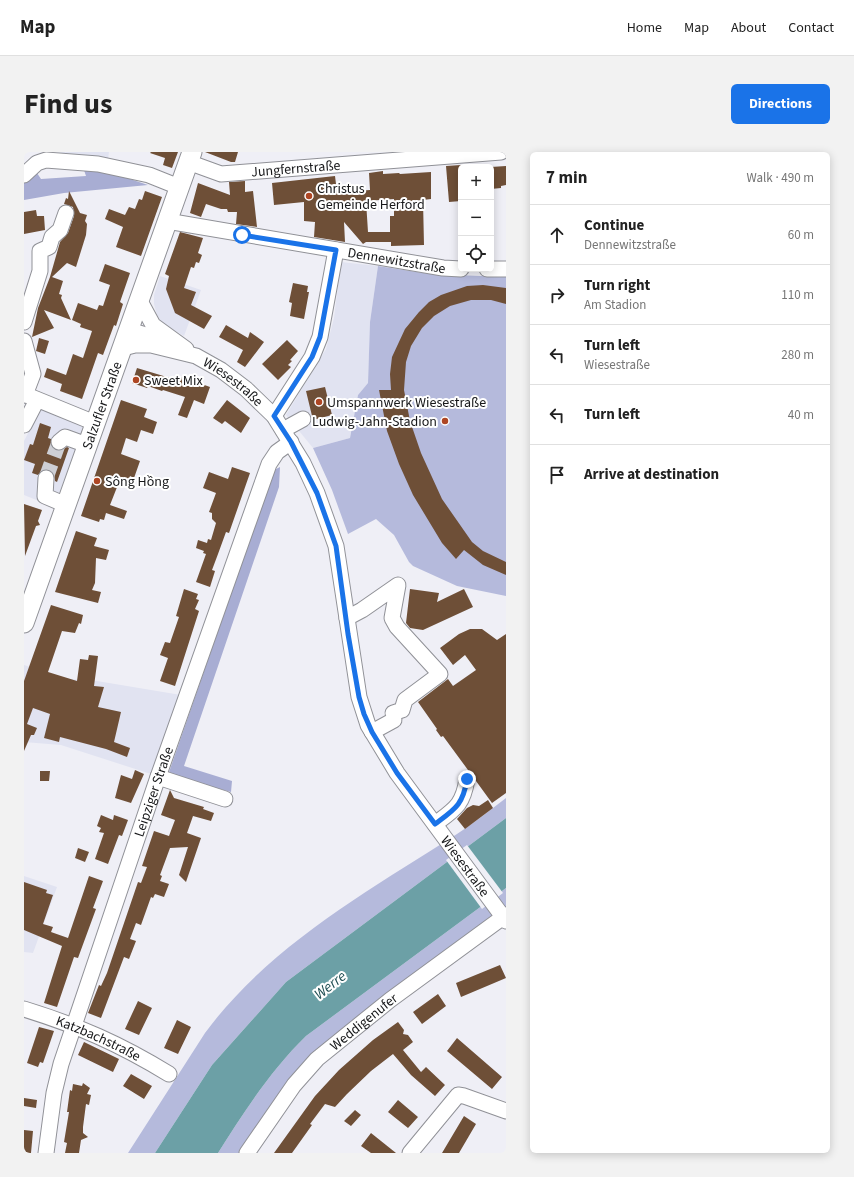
<!DOCTYPE html>
<meta charset="utf-8">
<style>
:root{--surface:#fff;--page:#f2f2f2;--text:#222;--muted:#767676;--line:#e0e0e0;--accent:#1a73e8}
body{margin:0;font-family:"Source Sans 3",sans-serif;background:var(--page);color:var(--text)}
.controls{position:absolute;right:12px;top:12px;display:grid;overflow:hidden;border-radius:6px;box-shadow:0 2px 10px #0003}
.controls button{width:36px;height:36px;display:grid;place-items:center;padding:0;border:0;border-bottom:1px solid var(--line);background:var(--surface);color:var(--text);font:20px sans-serif}
.stop{position:absolute;width:12px;height:12px;margin:-9px;border:3px solid #1a73e8;border-radius:50%;background:#fff}
.stop.end{background:#1a73e8;border-color:#fff;box-shadow:0 1px 4px #0008}
.list{margin:0;padding:0;list-style:none}
h2{display:flex;justify-content:space-between;align-items:center;height:52px;margin:0;padding:0 16px;font-size:17px}
h2 small{font-size:13px;font-weight:400;color:var(--muted)}
.list li{display:grid;grid-template-columns:26px 1fr auto;gap:12px;align-items:center;box-sizing:border-box;height:60px;padding:0 16px;border-top:1px solid var(--line)}
.list b{display:block;font-size:15px;white-space:nowrap}
.list p{margin:0;font-size:13px;white-space:nowrap;color:var(--muted)}
.list em{font-size:13px;font-style:normal;color:var(--muted)}
.icon{flex:none;width:22px;height:22px;fill:none;stroke:currentColor;stroke-width:2;stroke-linecap:round;stroke-linejoin:round}
.map{position:relative;flex:none;width:482px;height:1001px;overflow:hidden;border-radius:6px}
header{display:flex;align-items:center;gap:24px;box-sizing:border-box;height:56px;padding:0 20px;background:var(--surface);border-bottom:1px solid var(--line)}
header strong{font-size:19px}
nav{display:flex;gap:22px;margin-inline-start:auto;font-size:14px}
.intro{display:flex;align-items:center;justify-content:space-between;box-sizing:border-box;height:96px;padding:0 24px}
h1{margin:0;font-size:28px}
.button{padding:10px 18px;border-radius:6px;background:var(--accent);color:#fff;font-size:14px;font-weight:700}
main{display:flex;gap:24px;padding:0 24px}
aside{flex:1;background:var(--surface);border-radius:6px;box-shadow:0 2px 10px #0003}
.map>svg:first-child{display:block}
</style>
<header>
<strong>Map</strong>
<nav><a>Home</a><a>Map</a><a>About</a><a>Contact</a></nav>
</header>
<div class="intro"><h1>Find us</h1><a class="button">Directions</a></div>
<main>
<div class="map">
<svg width="482" height="1001" viewBox="0 0 482 1001">
<rect width="100%" height="100%" fill="#efeff6"/>
<!-- built -->
<path fill="#e1e3f1" d="M32,0H85L84,7Z
M317,110L354,114L346,170L344,231L334,243L326,286L289,296L262,263L302,197L310,166Z
M136,124L177,138L160,184L139,172L133,163L130,152V143Z
M18,254L61,271L30,355L0,343V289Z
M0,513L44,527L73,529L157,543L130,623L37,593L0,590Z
M0,724L33,735L9,801L0,800Z"/>
<!-- green -->
<path fill="#b5badc" d="M354,114L406,122L482,125V444L433,434L389,414L385,410L370,383L352,367L324,382L308,338L289,296L326,286L334,243L344,231L346,170Z
M482,646V666L262,830L188,913L131,1001H104L181,881C245,794 344,739 433,682C450,671 466,658 482,646Z
M482,736V759L325,875L220,1001H194C220,960 247,918 282,884Z"/>
<!-- forest -->
<path fill="#a8add3" d="M60,18L91,22L124,33L40,41L0,48V30L13,21L17,27L62,24Z
M256,315L255,335L160,614L208,629L207,640L144,623L250,318Z"/>
<!-- water -->
<path fill="#6ca0a6" d="M482,666V736L282,884C247,918 220,960 194,1001H131L188,913L262,830Z"/>
<!-- pier -->
<path fill="#efeff6" d="M443,693L479,741L458,757L422,708Z"/>
<!-- building -->
<path fill="#6e4f37" fill-rule="evenodd" d="M127,0H154L148,16L139,13L141,6L126,1Z
M181,0H214L211,10H207Z
M437,13V49L425,50L422,14Z
M482,14V33L477,34V36L467,37V15Z
M359,19V22L375,21L376,22L407,20V47L399,48L400,93L367,94V90H342L339,92L320,70L321,90L290,85L291,70L280,69V50L250,53L248,31L311,24L313,40L346,38L345,21ZM370,47V64H366V80H344L342,49Z
M221,29V40L229,39L233,75L212,72L213,60H204L203,57H197L182,52L177,65L166,61L174,31L206,43L205,30Z
M45,39L56,61L63,63L61,69L63,72L62,83L52,115L43,111L28,125L39,129L35,142L38,143L37,146L47,168L20,158L30,176L8,185L14,156L26,125L36,90L44,81L50,64L49,55L40,52L42,46L44,47Z
M121,39L138,45L117,104L92,95L99,75L81,67L85,57L101,63L105,55L111,57L115,47L118,48Z
M12,58L13,64H20L21,78L0,82V60Z
M156,80L179,86L174,101L178,103L175,111L172,110L170,116L167,115L160,136L172,140L167,153L188,164L180,177L151,161L142,137L145,124L141,122Z
M81,112L106,121L96,150L99,152L92,174L90,173L79,203L74,201L58,247L36,239L38,232L20,225L23,216L42,223L49,202L59,206L68,179L56,175L57,172L48,168L54,151L73,158L75,153L79,154L86,133L75,129Z
M269,131L284,134L283,140H285L280,167L266,164L268,151L265,150Z
M459,133L482,136V152L467,148H447L426,154L410,164L398,176L387,194L382,210L380,238L386,269L397,301L418,347L448,390L459,399L482,410V423L459,413L440,398L432,407L418,391L389,343L375,312L363,279L355,238H367L366,222L368,205L381,177L395,160L405,150L417,143L443,134Z
M202,173L224,186L226,180L240,190L221,215L213,210L219,198L195,185Z
M15,186L25,189L21,202L12,199Z
M263,188L274,199L266,208L268,209L264,213L267,215L254,228L238,212Z
M113,216L156,229L158,225L186,235L180,252L170,248L163,266L154,263L161,245L139,238L138,239L124,234L123,236L108,231Z
M301,235L308,263L289,268L282,239Z
M97,248L123,257L120,265L133,270L129,282L117,278L113,290L102,286L97,302L116,309L110,326L106,324L105,327L97,325L86,353L103,359L100,367L82,361L80,368L76,367L75,370L57,364Z
M203,248L226,266L217,281L201,269L198,272L189,266Z
M16,271L27,275L24,286L27,287L28,296L36,299L43,295L45,296L33,330L31,329L30,322L27,318H18L14,323L8,321L11,312L0,308L6,292L9,293Z
M208,315L226,321L205,381L202,380L194,402L188,418L191,419L186,435L172,430L182,402L179,401L180,399L172,396L174,388L183,391L184,387L187,388L192,371L188,367V361L185,360L192,341L179,336L185,320L204,327Z
M0,352L18,358L14,369L16,373L12,374L1,404Z
M52,379L73,386L70,394L85,398L82,408L72,406L71,431L68,438L77,440L74,451L31,440Z
M160,437L174,442L172,447L175,448L171,457L175,459L151,534L136,529L144,506L136,503L141,490L146,491L155,465L152,464Z
M386,437L415,441L413,450L440,437L449,455L399,478L386,476L382,471Z
M27,453L59,463L57,472L55,471L51,481L38,479L24,520L53,529L56,507L64,508L65,503L74,504L70,534L80,535L74,555L97,560L90,590L106,596L103,605L82,597L36,585L35,590L20,586L26,562L9,556L3,572L13,576L10,583H7L0,599V529Z
M446,477H458L473,488L482,482V641L468,651L452,629L449,620L444,618L419,584L417,585L412,578L413,577L394,550L424,527L429,534L452,518L441,503L429,513L416,496L435,482Z
M111,618L120,622L107,651L91,646L97,623L108,627Z
M16,619H26L25,629H16Z
M146,638L150,646L180,655L179,657L190,661L187,669L169,664L163,681L177,686L162,730L155,723L164,695L146,696L136,723L138,724L136,729L145,732L140,745L131,742L129,746L127,745L117,773L112,771L106,787L112,789L105,807L100,805L77,866L64,861L75,833L77,834L83,821L114,730L117,731L123,715L118,714L130,679L145,684L151,668L137,663Z
M464,648L469,656L441,677L433,667L443,656L449,653L455,654Z
M77,663L89,668L90,663L104,668L98,684L95,683L84,712L71,707L80,681L75,680L77,676L73,674Z
M54,696L65,700L61,710L51,706Z
M65,724L79,729L69,756L72,757L54,806L50,805L33,855L20,851L38,794L0,778V730L23,738L22,741L29,743L19,772L29,775L27,780L44,786Z
M476,813L482,826L437,845L432,831Z
M414,842L422,854L398,872L389,860Z
M114,849L128,856L115,883L101,877Z
M153,868L167,875L154,902L140,896Z
M374,870L380,878L379,882L384,883L389,890L379,898L397,920L402,915L421,933L411,944L387,923L369,902L347,919L323,942L311,955L301,952L286,972L288,973L268,1001H250L291,944L315,918L349,888Z
M15,875L30,879L19,911L16,910L14,915L3,911Z
M433,886L478,925L468,937L423,899Z
M60,890L95,907L89,920L54,903Z
M107,922L128,934L120,947L99,934Z
M59,931L66,936L63,942L67,943L65,953L62,952L59,975V981L64,985L57,988L55,1001H41L43,991L40,990L45,960H43L46,938L48,939L49,932L58,934Z
M0,946L13,948L12,956L0,954Z
M374,948L394,965L384,976L364,960Z
M331,958L337,963L327,974L320,969Z
M440,964L452,972L435,1001H418Z
M0,978L9,979L7,1001H0Z
M347,981L372,1001H347L337,994Z"/>
<g fill="none" stroke-linecap="round" stroke-linejoin="round">
<!-- minor-tunnel -->
<path stroke="#cecfd5" stroke-width="15" stroke-dasharray="15 8" stroke-linecap="butt" d="M22,326L35,290"/>
<!-- minor casing -->
<g stroke="#909197" stroke-width="17">
<g id="minor">
<path id="s1" d="M164,10L197,22L477,0"/>
<path d="M0,23L13,11L22,8L74,12L125,23L155,35"/>
<path id="s2" d="M143,69L419,116L437,117"/>
<path d="M463,117H482"/>
<path d="M116,149L129,173L162,197"/>
<path d="M0,170L16,119V99L25,95L28,85L36,78L42,61"/>
<path d="M105,178L138,188"/>
<path d="M0,189L9,222L1,243"/>
<path id="s3" d="M99,196L111,193H127L172,204L197,218L222,237L250,264L279,311L293,341L312,394L335,545L344,573L373,621L482,769"/>
<path d="M0,242L71,271"/>
<path d="M250,264L288,205L296,185L312,98"/>
<path d="M0,273L13,248"/>
<path d="M259,278L279,267"/>
<path d="M35,290L41,285L63,293"/>
<path d="M22,326L21,344L42,353"/>
<path d="M323,466L338,458L374,433L368,466L373,475L416,522L381,548L378,558L369,561"/>
<path d="M348,580L370,568"/>
<path d="M134,625L201,647"/>
<path d="M411,672C431,657 439,653 443,627"/>
<path id="s4" d="M0,857C55,874 96,892 145,922"/>
<path id="s5" d="M22,1001L30,941L37,912L134,625L245,312L253,300L267,290"/>
<path id="s6" d="M223,1001L270,933L293,907L366,848L482,763"/>
<path d="M386,1001L434,943L440,944L482,959"/>
</g>
</g>
<!-- major casing -->
<g stroke="#909197" stroke-width="21">
<g id="major">
<path id="s7" d="M0,471L168,0"/>
</g>
</g>
<!-- minor -->
<use href="#minor" stroke="#fff" stroke-width="15"/>
<!-- major -->
<use href="#major" stroke="#fff" stroke-width="19"/>
</g>
<g fill="none" stroke-linecap="round" stroke-linejoin="round">
<!-- route -->
<path stroke="#1a73e8" stroke-width="5" d="M218,83L312,98L296,185L288,205L250,264L267,290L293,341L312,394L324,482L335,545L340,562L348,580L373,621L411,672C431,657 439,653 443,627"/>
</g>
<!-- markers -->
<g fill="#ae4623" stroke="#fff" stroke-width="1.5">
<circle cx="285" cy="44" r="4"/>
<circle cx="112" cy="228" r="4"/>
<circle cx="295" cy="250" r="4"/>
<circle cx="421" cy="269" r="4"/>
<circle cx="73" cy="329" r="4"/>
</g>
<g text-anchor="middle" stroke-width="4" stroke-linejoin="round" paint-order="stroke">
<!-- street labels -->
<g font-size="14" fill="#161719" stroke="#fff">
<text dy="5" stroke="none"><textPath href="#s1" startOffset="110">Jungfernstraße</textPath></text>
<text dy="5" stroke="none"><textPath href="#s2" startOffset="233">Dennewitzstraße</textPath></text>
<text dy="5" stroke="none"><textPath href="#s3" startOffset="120">Wiesestraße</textPath></text>
<text dy="5" stroke="none"><textPath href="#s7" startOffset="231">Salzufler Straße</textPath></text>
<text dy="5" stroke="none"><textPath href="#s5" startOffset="378">Leipziger Straße</textPath></text>
<text dy="5" stroke="none"><textPath href="#s3" startOffset="672">Wiesestraße</textPath></text>
<text dy="5" stroke="none"><textPath href="#s6" startOffset="177">Weddigenufer</textPath></text>
<text dy="5" stroke="none"><textPath href="#s4" startOffset="80">Katzbachstraße</textPath></text>
</g>
<!-- poi labels -->
<g font-size="14" fill="#161719" stroke="#fff" text-anchor="start">
<text x="293" y="41">Christus<tspan x="293" dy="16">Gemeinde Herford</tspan></text>
<text x="120" y="233">Sweet Mix</text>
<text x="303" y="255">Umspannwerk Wiesestraße</text>
<text x="413" y="274" text-anchor="end">Ludwig-Jahn-Stadion</text>
<text x="81" y="334">Sông Hồng</text>
</g>
<!-- water labels -->
<g font-size="15" font-style="italic" fill="#1d4c51" stroke="#fff">
<text transform="translate(306 833) rotate(-38)" y="5">Werre</text>
</g>
</g>
</svg>
<div class="controls">
<button>+</button>
<button>−</button>
<button><svg class="icon" aria-label="locate" viewBox="0 0 24 24"><circle cx="12" cy="12" r="6"/><path d="M12 2v4M12 18v4M2 12h4M18 12h4"/></svg></button>
</div>
<div class="stop" style="left:218px;top:83px"></div>
<div class="stop end" style="left:443px;top:627px"></div>
</div>
<aside>
<h2>7 min<small>Walk · 490 m</small></h2>
<ul class="list">
<li><svg class="icon" aria-label="ahead" viewBox="0 0 24 24"><path d="M12 20V5M6 11l6-6 6 6"/></svg><div><b>Continue</b><p>Dennewitzstraße</p></div><em>60 m</em></li>
<li><svg class="icon" aria-label="right" viewBox="0 0 24 24"><path d="M7 20v-9h11M14 6l5 5-5 5"/></svg><div><b>Turn right</b><p>Am Stadion</p></div><em>110 m</em></li>
<li><svg class="icon" aria-label="left" viewBox="0 0 24 24"><path d="M17 20v-9H6M10 6l-5 5 5 5"/></svg><div><b>Turn left</b><p>Wiesestraße</p></div><em>280 m</em></li>
<li><svg class="icon" aria-label="left" viewBox="0 0 24 24"><path d="M17 20v-9H6M10 6l-5 5 5 5"/></svg><div><b>Turn left</b></div><em>40 m</em></li>
<li><svg class="icon" aria-label="arrive" viewBox="0 0 24 24"><path d="M6 21V4h12l-3 4 3 4H6"/></svg><div><b>Arrive at destination</b></div></li>
</ul>
</aside>
</main>
